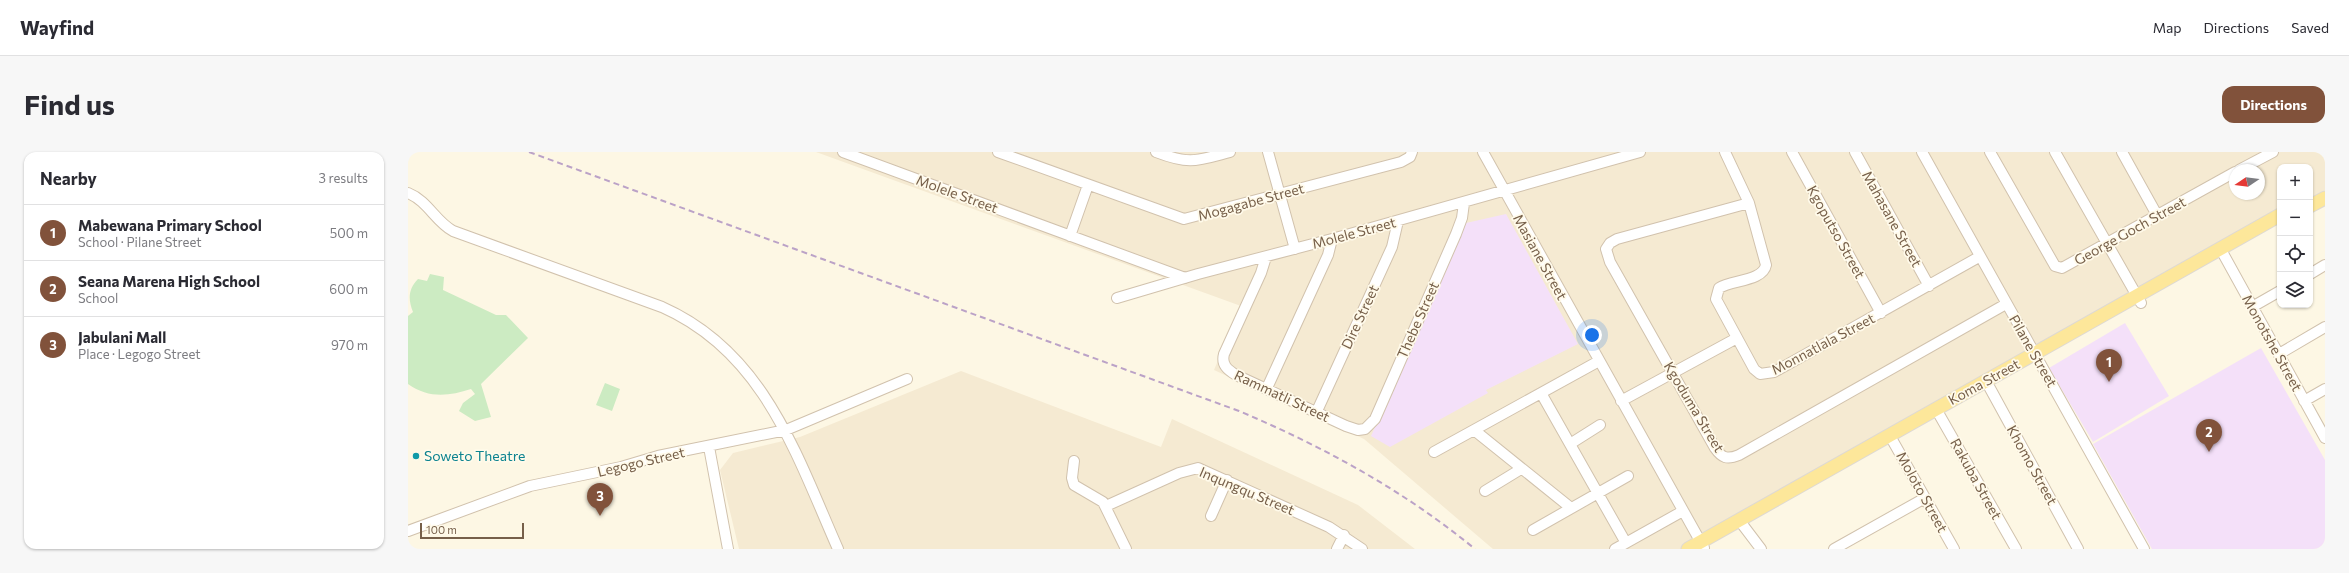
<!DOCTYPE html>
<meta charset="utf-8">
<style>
:root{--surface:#fff;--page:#f7f7f7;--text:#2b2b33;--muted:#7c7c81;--line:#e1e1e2;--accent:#81523b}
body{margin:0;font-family:Commissioner,sans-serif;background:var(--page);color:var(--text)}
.controls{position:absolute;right:12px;top:12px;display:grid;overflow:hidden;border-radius:8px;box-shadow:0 1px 3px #0004}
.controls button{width:36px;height:36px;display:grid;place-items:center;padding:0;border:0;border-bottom:1px solid var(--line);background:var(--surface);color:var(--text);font:20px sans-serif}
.compass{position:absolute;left:1821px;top:12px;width:36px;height:36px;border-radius:50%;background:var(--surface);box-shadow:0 1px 3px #0004;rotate:257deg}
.scale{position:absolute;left:12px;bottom:10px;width:104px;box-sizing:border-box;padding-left:4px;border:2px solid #765f49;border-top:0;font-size:11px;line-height:14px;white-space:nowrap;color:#765f49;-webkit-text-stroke:3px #fffaea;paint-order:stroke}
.you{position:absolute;left:1184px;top:183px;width:14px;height:14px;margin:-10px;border:3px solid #fff;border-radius:50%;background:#1a73e8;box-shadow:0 0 0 6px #1a73e833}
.badge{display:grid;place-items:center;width:26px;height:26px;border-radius:50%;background:var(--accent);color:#fff;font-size:13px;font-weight:700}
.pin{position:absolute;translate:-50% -33px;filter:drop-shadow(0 1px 2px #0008)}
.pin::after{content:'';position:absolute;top:21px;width:14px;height:12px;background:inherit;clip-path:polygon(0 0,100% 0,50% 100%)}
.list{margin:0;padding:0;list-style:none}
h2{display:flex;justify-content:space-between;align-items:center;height:52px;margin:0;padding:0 16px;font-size:17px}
h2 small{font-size:13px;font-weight:400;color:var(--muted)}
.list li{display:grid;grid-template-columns:26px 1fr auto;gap:12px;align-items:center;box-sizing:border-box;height:56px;padding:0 16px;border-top:1px solid var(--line)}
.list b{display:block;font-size:15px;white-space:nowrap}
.list p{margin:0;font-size:13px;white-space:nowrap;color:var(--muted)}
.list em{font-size:13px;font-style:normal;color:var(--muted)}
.icon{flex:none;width:22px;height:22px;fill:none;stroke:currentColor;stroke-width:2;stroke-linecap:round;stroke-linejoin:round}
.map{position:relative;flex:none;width:1917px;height:397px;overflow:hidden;border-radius:12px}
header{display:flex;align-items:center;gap:24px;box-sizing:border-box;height:56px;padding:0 20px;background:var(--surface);border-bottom:1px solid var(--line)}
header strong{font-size:19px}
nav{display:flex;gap:22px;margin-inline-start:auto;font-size:14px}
.intro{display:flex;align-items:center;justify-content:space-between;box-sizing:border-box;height:96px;padding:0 24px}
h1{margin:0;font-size:28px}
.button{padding:10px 18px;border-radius:12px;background:var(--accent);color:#fff;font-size:14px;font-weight:700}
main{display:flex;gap:24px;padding:0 24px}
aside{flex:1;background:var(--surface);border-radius:12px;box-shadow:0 1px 3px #0004}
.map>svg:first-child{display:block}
</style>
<header>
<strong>Wayfind</strong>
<nav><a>Map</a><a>Directions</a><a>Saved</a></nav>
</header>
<div class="intro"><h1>Find us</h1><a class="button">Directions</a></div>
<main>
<aside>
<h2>Nearby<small>3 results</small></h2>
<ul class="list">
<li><span class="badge">1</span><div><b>Mabewana Primary School</b><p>School · Pilane Street</p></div><em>500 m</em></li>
<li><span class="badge">2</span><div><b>Seana Marena High School</b><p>School</p></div><em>600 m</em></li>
<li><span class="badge">3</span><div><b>Jabulani Mall</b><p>Place · Legogo Street</p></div><em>970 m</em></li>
</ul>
</aside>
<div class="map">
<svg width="1917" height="397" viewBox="0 0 1917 397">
<rect width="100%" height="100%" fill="#fdf7e4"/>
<!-- residential -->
<path fill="#f5ead2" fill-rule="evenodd" d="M408,0H1917V38L1902,46V15H1872V63L1280,397H1085L956,287L806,218L833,154ZM1827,18H1851V42H1827Z
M553,219L753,295L764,267L950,353L1007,397H331L312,318L325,301L392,285Z"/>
<!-- education -->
<path fill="#f4e0f9" d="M1098,62L1170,192L1078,238L1080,241L982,295L963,284L1058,71Z
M1717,171L1761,244L1685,290L1641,216Z
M1853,196L1917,308V397H1744L1685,292Z"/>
<!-- green -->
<path fill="#ccebc2" d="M22,122L36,125L35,138L88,163H98L120,186L73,232L83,265L67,269L51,259L55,251L67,242L63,237C41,244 21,247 0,232V164L5,160C0,148 0,137 10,127L19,129Z
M197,231L212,237L204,259L188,253Z"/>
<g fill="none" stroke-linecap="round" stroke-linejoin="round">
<!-- minor casing -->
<g stroke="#d1c2ad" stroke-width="12">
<path id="minor" d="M435,0L777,126
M590,0L776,67L993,10L1002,5L1004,0
M748,0C782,13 788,9 822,0
M860,0L887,97
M1075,0L1296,396
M1317,0L1341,51L1358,113C1355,129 1324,128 1311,136L1308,147L1346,217L1352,222L1366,220L1571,105
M1384,0L1473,161
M1447,0L1521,134
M1514,0L1736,397
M1582,0L1647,114L1654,116L1827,20
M1647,0L1733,151
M1714,0L1749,63
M1831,18L1865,0
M0,41C20,49 27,69 45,79L254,155C356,200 388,302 430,397
M1341,51L1209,87L1202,91L1198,97L1202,110L1307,296C1314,306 1319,308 1331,303L1598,152
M662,84L680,33
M1812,96L1917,286
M858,105L853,121L816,202C813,213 820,218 828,223L938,274L950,278L957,277L967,267L1048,82L1054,66L1056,51
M1902,122L1917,113
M709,146L790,122L924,87L1232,0
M1844,155L1872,139
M1871,202L1917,175
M1578,229L1670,397
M859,236L920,103L924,87
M1133,241L1218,391
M1213,249L1329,186
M1896,249L1917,237
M1528,257L1608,397
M909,259L984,95L990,69
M1066,278L1163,356
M1482,284L1546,397
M1162,292L1192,273
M301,295L320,397
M1026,300L1191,209
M666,309L664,326L666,333L695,350L718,397
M1077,339L1113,317
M698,354L771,321L790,316L921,375L954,397
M803,364L819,328
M1331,368L1353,397
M1125,378L1220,324
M0,379L122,334L213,315L250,304L378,278L499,227
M929,397L936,383
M1207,397L1275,359
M1426,397L1517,346"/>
</g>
<!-- major casing -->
<g stroke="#ded9d3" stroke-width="15">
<path id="major" d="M1902,54L1917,46
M1280,397L1872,63"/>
</g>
<!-- minor -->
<use href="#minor" stroke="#fff" stroke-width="10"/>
<!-- major -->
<use href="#major" stroke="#fde79a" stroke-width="13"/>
<!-- rail -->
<path stroke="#bba2c7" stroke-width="2" stroke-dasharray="6 4" stroke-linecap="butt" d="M121,0L831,259C916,295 995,338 1067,397"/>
</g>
<!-- markers -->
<circle fill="#0f9aa8" stroke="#fffaea" stroke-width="1.5" cx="8" cy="304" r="4"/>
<g text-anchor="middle" stroke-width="3.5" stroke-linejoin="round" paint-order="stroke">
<!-- street labels -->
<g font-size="14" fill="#765f49" stroke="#fffaea">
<text transform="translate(549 42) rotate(20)" y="5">Molele Street</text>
<text transform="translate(843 50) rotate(-15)" y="5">Mogagabe Street</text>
<text transform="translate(1484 67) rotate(61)" y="5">Mahasane Street</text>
<text transform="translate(1722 79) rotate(-29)" y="5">George Goch Street</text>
<text transform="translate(1428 80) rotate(61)" y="5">Kgoputso Street</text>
<text transform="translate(946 81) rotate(-15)" y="5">Molele Street</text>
<text transform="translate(1132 105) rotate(61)" y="5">Masiane Street</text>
<text transform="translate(952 165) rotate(-65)" y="5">Dire Street</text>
<text transform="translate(1010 168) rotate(-66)" y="5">Thebe Street</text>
<text transform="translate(1864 191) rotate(61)" y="5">Monotshe Street</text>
<text transform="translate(1415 192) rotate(-28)" y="5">Monnatlala Street</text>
<text transform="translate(1625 199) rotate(60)" y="5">Pilane Street</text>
<text transform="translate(1576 230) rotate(-29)" y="5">Koma Street</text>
<text transform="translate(874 244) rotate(25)" y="5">Rammatli Street</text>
<text transform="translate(1286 255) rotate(59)" y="5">Kgoduma Street</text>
<text transform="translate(233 310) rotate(-13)" y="5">Legogo Street</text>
<text transform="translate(1624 313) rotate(61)" y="5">Khomo Street</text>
<text transform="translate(1568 327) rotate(61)" y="5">Rakuba Street</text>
<text transform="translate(839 339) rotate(23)" y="5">Inqungqu Street</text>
<text transform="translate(1514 340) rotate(61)" y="5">Moloto Street</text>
</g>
<!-- culture labels -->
<g font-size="14" fill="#0d838f" stroke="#fffaea" text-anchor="start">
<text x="16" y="309">Soweto Theatre</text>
</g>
</g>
</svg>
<div class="controls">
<button>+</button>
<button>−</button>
<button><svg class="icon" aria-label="locate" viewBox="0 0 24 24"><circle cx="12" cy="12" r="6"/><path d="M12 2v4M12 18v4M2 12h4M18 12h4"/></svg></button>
<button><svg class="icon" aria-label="layers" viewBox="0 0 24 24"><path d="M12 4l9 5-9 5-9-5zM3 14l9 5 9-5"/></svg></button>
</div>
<svg class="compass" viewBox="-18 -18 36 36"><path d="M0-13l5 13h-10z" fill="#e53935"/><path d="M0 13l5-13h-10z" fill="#7c7c81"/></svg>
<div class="scale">100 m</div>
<div class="you"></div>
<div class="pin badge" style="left:1701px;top:230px">1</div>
<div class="pin badge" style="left:1801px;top:300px">2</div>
<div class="pin badge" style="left:192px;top:364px">3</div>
</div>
</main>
